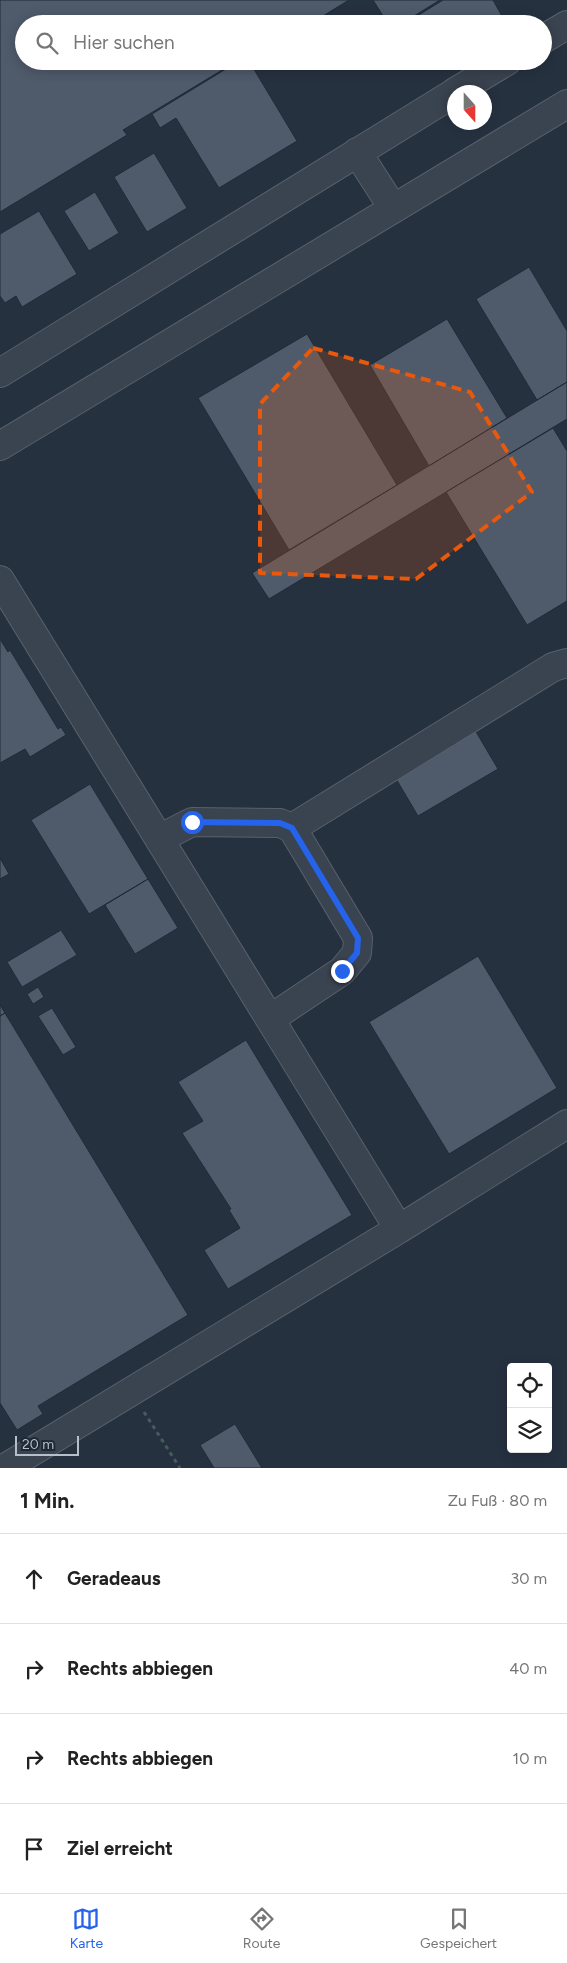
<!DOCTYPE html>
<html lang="de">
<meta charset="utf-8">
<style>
:root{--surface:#fff;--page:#f6f6f6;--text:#222;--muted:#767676;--line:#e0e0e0;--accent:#2563eb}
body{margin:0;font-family:Figtree,sans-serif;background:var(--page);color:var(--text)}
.controls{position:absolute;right:15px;bottom:15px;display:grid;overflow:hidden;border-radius:5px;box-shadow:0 2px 12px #0003}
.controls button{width:45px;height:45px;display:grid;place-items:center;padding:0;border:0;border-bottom:1px solid var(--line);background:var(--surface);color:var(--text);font:25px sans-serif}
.compass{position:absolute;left:447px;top:85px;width:45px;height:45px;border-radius:50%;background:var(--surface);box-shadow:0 2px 12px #0003;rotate:159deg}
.scale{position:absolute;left:15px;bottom:12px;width:64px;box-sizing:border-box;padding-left:5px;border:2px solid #b6beca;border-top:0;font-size:14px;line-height:18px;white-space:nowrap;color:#b6beca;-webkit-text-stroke:4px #1f2835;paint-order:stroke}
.stop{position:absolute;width:15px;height:15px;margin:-11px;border:4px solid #2563eb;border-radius:50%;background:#fff}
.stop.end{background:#2563eb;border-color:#fff;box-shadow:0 1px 5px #0008}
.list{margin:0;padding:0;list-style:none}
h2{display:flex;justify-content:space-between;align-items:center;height:65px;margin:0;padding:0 20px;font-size:21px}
h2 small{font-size:16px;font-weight:400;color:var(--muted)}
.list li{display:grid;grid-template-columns:32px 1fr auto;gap:15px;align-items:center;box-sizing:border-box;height:90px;padding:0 20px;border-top:1px solid var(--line)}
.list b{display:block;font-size:19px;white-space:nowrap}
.list em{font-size:16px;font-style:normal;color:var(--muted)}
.icon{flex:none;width:28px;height:28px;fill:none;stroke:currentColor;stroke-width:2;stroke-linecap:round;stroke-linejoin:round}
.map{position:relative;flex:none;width:567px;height:1468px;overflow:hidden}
.search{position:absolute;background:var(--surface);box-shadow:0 2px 12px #0003;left:15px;right:15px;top:15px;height:55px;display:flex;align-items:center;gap:12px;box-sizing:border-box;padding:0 18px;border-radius:28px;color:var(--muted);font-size:19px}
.sheet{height:425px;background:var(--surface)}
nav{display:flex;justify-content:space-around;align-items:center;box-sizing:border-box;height:70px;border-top:1px solid var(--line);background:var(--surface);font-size:14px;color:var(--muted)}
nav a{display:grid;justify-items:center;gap:2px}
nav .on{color:var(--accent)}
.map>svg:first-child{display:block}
</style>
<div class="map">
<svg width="567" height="1468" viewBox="0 0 567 1468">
<rect width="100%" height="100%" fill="#263140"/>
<!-- building -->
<path fill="#4f5a6b" stroke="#212a37" d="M0,0H349L310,24H24V61H237L123,130L127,135L0,212Z
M373,0H440L401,24H388Z
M443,0H493L502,16L489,24H404Z
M239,61H249L297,141L219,188L176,118L160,128L152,114Z
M411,61H427L415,69Z
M154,153L187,208L147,232L114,177Z
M95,192L119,233L89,251L64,211Z
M39,211L77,274L22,307L16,296L5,303L0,296V234Z
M529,267L567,331V382L537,400L476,299Z
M447,319L507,418L429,466L370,365Z
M307,334L397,485L289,550L198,398Z
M567,382V419L269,599L252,573Z
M553,428L567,451V601L527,625L446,492Z
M0,639L8,652L10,650L58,729L61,727L66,735L30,757L25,749L0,763Z
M475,730L498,769L418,816L395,777Z
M90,784L148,879L89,914L31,820Z
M0,858L9,874L0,879Z
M148,879L178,928L135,954L105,905Z
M61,930L77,955L22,987L7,962Z
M478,956L557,1088L449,1154L369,1022Z
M38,987L44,997L33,1004L27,994Z
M0,1005L5,1013L0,1016Z
M52,1008L76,1047L63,1055L38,1016Z
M5,1013L188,1315L38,1406L43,1414L17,1430L0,1403V1016Z
M246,1040L352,1215L228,1289L204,1250L240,1228L229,1210L231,1209L182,1133L203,1121L178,1082Z
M235,1424L262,1468H214L200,1445Z"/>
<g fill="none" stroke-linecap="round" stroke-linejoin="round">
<!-- minor casing -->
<g stroke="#58616d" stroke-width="30">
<path id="minor" d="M543,39L567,25
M455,92L507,61
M357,152L393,208
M0,373L454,93
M0,446L567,104
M0,580L399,1229L5,1468
M292,828L553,667L567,663
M159,839L192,822L280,823L292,828L358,938L357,953L342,971L270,1019
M399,1229L567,1124"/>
</g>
<!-- path -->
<path stroke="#465b5e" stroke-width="3" stroke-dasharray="4 4" stroke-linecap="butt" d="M144,1412L180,1468"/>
<!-- minor -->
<use href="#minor" stroke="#3a4350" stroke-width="28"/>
</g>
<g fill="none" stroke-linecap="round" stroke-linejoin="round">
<!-- route -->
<path stroke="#2563eb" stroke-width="6" d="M192,822L280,823L292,828L358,938L357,953L342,971"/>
</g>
<!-- marked area -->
<path fill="#e8590c" fill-opacity="0.2" stroke="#e8590c" stroke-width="4" stroke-dasharray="10 6" stroke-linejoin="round" d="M313,348L470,392L532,492L416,579L260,573V404Z"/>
</svg>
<div class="controls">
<button><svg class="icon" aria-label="locate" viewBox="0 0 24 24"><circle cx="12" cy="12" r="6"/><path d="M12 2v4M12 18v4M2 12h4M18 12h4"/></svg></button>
<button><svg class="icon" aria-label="layers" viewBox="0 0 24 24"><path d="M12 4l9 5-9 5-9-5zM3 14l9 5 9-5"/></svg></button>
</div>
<svg class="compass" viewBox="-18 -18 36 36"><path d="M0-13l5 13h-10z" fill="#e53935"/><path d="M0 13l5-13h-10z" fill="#767676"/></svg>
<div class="scale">20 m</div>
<div class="stop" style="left:192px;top:822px"></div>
<div class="stop end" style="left:342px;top:971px"></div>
<div class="search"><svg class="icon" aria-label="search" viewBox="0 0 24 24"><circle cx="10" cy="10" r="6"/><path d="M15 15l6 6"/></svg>Hier suchen</div>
</div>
<section class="sheet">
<h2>1 Min.<small>Zu Fuß · 80 m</small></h2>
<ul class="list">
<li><svg class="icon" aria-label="ahead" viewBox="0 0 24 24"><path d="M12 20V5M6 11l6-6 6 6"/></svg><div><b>Geradeaus</b></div><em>30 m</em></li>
<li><svg class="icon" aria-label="right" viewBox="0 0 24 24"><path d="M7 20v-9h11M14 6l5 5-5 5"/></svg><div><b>Rechts abbiegen</b></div><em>40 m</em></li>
<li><svg class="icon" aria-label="right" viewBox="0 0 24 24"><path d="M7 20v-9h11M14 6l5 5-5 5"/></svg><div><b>Rechts abbiegen</b></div><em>10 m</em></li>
<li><svg class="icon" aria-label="arrive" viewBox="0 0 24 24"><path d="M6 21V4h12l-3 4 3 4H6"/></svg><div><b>Ziel erreicht</b></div></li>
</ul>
</section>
<nav>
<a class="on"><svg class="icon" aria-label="map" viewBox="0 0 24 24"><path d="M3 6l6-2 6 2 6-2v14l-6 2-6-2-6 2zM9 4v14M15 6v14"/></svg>Karte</a>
<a><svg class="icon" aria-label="directions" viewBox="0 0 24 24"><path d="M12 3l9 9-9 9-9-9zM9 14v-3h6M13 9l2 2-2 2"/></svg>Route</a>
<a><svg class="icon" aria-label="saved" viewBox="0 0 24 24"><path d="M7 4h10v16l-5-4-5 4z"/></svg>Gespeichert</a>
</nav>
